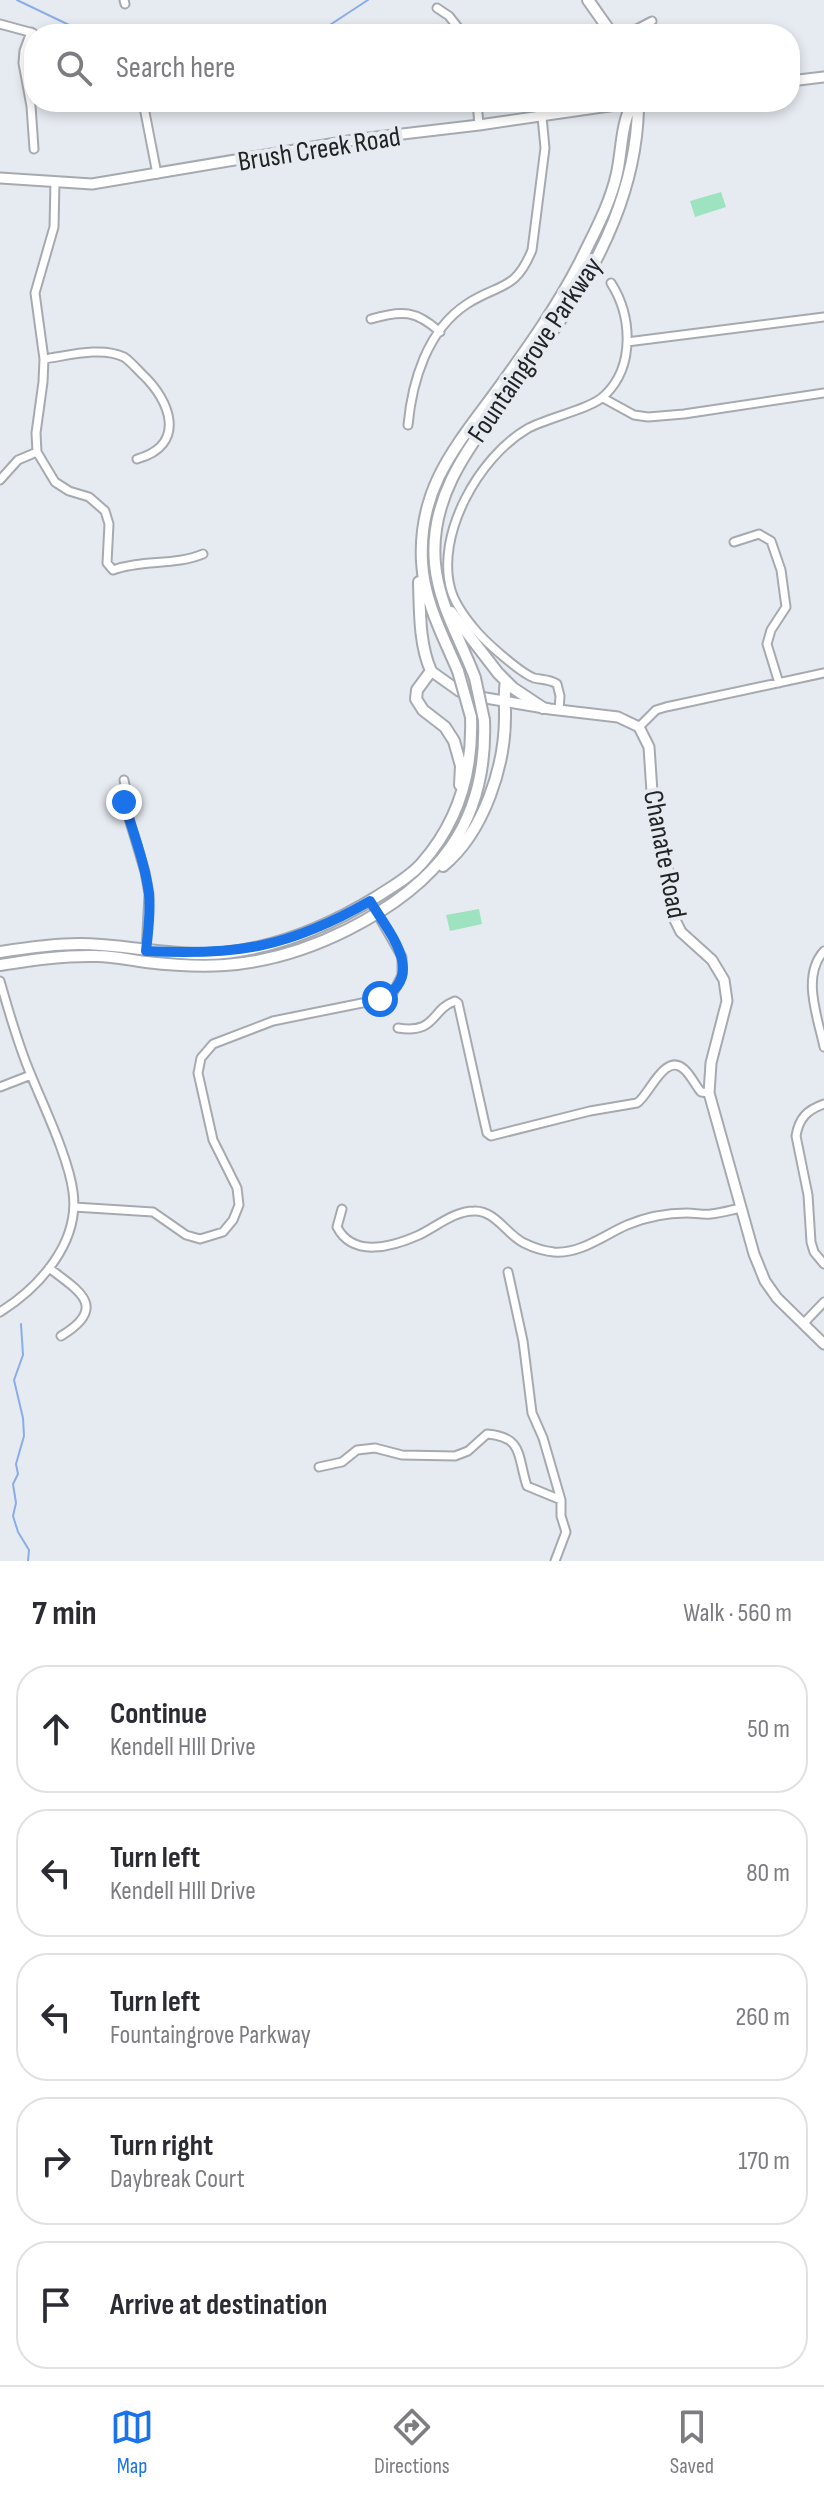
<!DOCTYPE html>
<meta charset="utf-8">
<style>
:root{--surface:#fff;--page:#f2f2f3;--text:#2b2b33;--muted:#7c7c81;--line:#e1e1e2;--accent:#1a73e8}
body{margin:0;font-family:"Sofia Sans Condensed",sans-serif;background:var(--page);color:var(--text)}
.stop{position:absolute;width:24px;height:24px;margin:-18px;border:6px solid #1a73e8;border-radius:50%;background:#fff}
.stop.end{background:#1a73e8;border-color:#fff;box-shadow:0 2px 8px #0008}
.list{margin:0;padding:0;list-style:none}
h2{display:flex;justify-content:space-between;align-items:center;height:104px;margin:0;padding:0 32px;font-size:34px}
h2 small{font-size:26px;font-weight:400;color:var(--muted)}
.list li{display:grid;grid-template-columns:52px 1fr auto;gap:24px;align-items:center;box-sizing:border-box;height:128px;margin:0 16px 16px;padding:0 16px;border:2px solid var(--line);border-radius:32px}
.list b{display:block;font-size:30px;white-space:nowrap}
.list p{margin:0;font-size:26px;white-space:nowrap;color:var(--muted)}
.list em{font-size:26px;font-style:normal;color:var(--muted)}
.icon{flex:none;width:44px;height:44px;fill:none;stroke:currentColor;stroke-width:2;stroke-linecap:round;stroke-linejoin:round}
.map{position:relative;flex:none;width:824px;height:1561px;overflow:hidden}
.search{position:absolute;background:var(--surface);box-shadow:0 4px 12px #0003;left:24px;right:24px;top:24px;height:88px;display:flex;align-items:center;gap:20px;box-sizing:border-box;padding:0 28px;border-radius:32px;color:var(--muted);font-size:30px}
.sheet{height:824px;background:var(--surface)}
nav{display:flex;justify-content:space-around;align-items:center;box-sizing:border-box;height:112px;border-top:2px solid var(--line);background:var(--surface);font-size:22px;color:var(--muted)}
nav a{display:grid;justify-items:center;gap:4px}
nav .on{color:var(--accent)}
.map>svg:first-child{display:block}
</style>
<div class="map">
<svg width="824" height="1561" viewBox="0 0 824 1561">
<rect width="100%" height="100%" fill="#e6ebf1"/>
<!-- garden -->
<path fill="#9ee3c0" d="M721,192L726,207L695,217L690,201Z
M479,909L482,924L450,931L446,915Z"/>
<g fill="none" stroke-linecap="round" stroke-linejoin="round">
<!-- stream -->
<path stroke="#8aace7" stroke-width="2" d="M17,0L88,34
M316,34L368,0
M21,1324L23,1355L14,1380L23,1418L24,1436L16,1464L18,1474L13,1484L16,1503L13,1516L18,1532L29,1550L28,1561"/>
<!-- minor casing -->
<g stroke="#a6aab0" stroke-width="11">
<path id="minor" d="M124,0L125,4
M437,8L449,16L463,34
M0,24L33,33
M31,32L24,51L23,63L31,106L34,149
M627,34L652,21
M143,102L157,174
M477,102L479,125
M55,182L54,227L35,293L44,359L43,382L36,433L37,452L55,482L69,491L89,497L105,511L109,524L107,563L113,570C143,559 174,566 203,554
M371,319C402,310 416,310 440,332
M627,342L824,317
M44,359C67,356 101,346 124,357C130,361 136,368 142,374C171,401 187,445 137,459
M603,398L634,415L648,417L684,414L824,393
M408,425C412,382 427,330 467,304C499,283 515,292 532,250L545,148L542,117
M0,480L18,460L37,452
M734,542L759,534L771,541L781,570L786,607L771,630L767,644L779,683
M559,710L560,696L557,684C549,679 542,680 534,678C519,672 483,640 473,627C464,616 455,604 451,590C435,535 479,457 527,429C546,418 592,409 605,395C635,366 632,316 611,283
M639,727L656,710L666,707L824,673
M124,780L126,790L124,802L145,872L149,894L146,952
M824,951C801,976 818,1018 824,1047
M0,981C9,1012 18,1045 31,1075C44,1107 69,1159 73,1192C80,1242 40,1287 0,1312
M398,1028C437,1034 430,1010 455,1001L458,1003L484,1120L487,1133L491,1136L590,1111L637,1103C649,1096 665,1050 685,1070C692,1077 695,1085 701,1092L709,1093
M0,1087L31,1075
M824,1104C807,1110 799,1118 796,1136L808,1195L811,1242L814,1252L824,1264
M74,1207L153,1212L186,1235L200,1239L223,1232L233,1220L239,1205L237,1188L213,1140L198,1073L201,1058L213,1044L273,1021L377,1000L394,991L402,975V957L370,901
M342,1209L337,1227C353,1258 392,1247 419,1235C436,1227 454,1211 474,1211C495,1210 507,1235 524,1243C532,1247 544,1251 554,1252C581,1254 604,1235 627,1225C646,1217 667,1213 687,1213C695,1213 703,1215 711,1214C721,1213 731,1210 741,1208
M49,1268C79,1291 109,1307 61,1336
M508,1272L523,1341L532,1413L543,1438L561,1500V1516L566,1532L555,1561
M804,1323L824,1302
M319,1467L342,1462L357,1450L375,1448L402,1455L455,1456L468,1451L487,1434C524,1437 517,1456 527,1486L561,1500"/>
</g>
<!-- tertiary casing -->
<g stroke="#a6aab0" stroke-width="13">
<path id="tertiary" d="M790,81L824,77
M0,178L92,184L360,139L479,125L637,102
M431,671L459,691L474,696L550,709L618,717L639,727L649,747L653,807L665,850L675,920L681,932L712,960L724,980L727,1001L711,1063L709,1093L754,1254L765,1281L777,1298L824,1344"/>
</g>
<!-- secondary casing -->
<g stroke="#a6aab0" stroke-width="14">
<path id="secondary" d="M588,0L612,34
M419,582C420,611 419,644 431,671L417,690L416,699L423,710L445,727L454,741L461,766L460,785
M451,612L498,673L513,688L543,708
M458,671C443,636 424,601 422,562C418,487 457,445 498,389C527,349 557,307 580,262C594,233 610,205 617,173C622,151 621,122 633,103
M475,678C461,640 439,606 435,564C429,499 466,451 503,401C522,375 541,348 559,322C602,258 636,187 638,109L633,102
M443,866C484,832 506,765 505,712C505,701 504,692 506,681
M0,952C26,948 53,944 79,944C122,944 164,955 207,954C269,952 326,928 378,896C393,886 410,877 422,863C459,821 473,772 471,717
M0,965C32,960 65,955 97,956C113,956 130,960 146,962C172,965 198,967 225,965C268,962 309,949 347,930C437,885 488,824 484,720"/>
</g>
<!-- minor -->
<use href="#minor" stroke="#fff" stroke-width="7"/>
<!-- tertiary -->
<use href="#tertiary" stroke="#fff" stroke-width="9"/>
<!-- secondary -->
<use href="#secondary" stroke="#fff" stroke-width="10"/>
<!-- secondary-bridge casing -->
<g stroke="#a6aab0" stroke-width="14" stroke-linecap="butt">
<path id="secondary-bridge" d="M458,671L471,717
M475,678L484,720"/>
</g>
<!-- secondary-bridge -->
<use href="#secondary-bridge" stroke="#fff" stroke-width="10"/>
</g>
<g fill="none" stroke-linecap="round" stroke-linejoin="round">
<!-- route -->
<path stroke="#1a73e8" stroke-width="10" d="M124,802C133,832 145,863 149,894C151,913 148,932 146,951C237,956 290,947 370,901C387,930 429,976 380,999"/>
</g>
<g text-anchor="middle" stroke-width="8" stroke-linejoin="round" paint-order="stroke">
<!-- street labels -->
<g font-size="28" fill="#212325" stroke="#e6ebf1">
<text transform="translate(319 148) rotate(-9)" y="10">Brush Creek Road</text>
<text transform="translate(534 349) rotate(-56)" y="10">Fountaingrove Parkway</text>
<text transform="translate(666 854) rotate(79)" y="10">Chanate Road</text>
</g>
</g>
</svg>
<div class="stop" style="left:380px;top:999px"></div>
<div class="stop end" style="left:124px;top:802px"></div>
<div class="search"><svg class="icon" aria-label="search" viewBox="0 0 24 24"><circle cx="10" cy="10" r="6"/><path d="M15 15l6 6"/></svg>Search here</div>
</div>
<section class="sheet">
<h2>7 min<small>Walk · 560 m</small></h2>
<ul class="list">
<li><svg class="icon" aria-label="ahead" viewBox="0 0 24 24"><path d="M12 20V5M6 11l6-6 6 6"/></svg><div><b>Continue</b><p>Kendell HIll Drive</p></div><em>50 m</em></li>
<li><svg class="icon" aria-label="left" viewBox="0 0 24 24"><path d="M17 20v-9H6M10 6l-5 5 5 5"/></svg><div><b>Turn left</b><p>Kendell HIll Drive</p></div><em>80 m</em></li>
<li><svg class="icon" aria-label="left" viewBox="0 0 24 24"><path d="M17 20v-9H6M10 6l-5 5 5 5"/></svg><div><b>Turn left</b><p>Fountaingrove Parkway</p></div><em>260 m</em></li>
<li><svg class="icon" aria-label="right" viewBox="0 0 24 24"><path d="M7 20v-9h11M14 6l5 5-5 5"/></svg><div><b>Turn right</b><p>Daybreak Court</p></div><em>170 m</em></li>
<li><svg class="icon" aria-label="arrive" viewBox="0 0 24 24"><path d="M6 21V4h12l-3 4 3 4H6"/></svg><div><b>Arrive at destination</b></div></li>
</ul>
</section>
<nav>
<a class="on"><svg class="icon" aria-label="map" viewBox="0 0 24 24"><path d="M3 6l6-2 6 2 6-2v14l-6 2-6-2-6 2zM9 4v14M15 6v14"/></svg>Map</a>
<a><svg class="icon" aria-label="directions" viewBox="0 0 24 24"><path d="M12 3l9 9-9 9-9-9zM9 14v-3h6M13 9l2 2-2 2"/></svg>Directions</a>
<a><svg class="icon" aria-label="saved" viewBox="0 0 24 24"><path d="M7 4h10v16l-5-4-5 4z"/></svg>Saved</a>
</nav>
